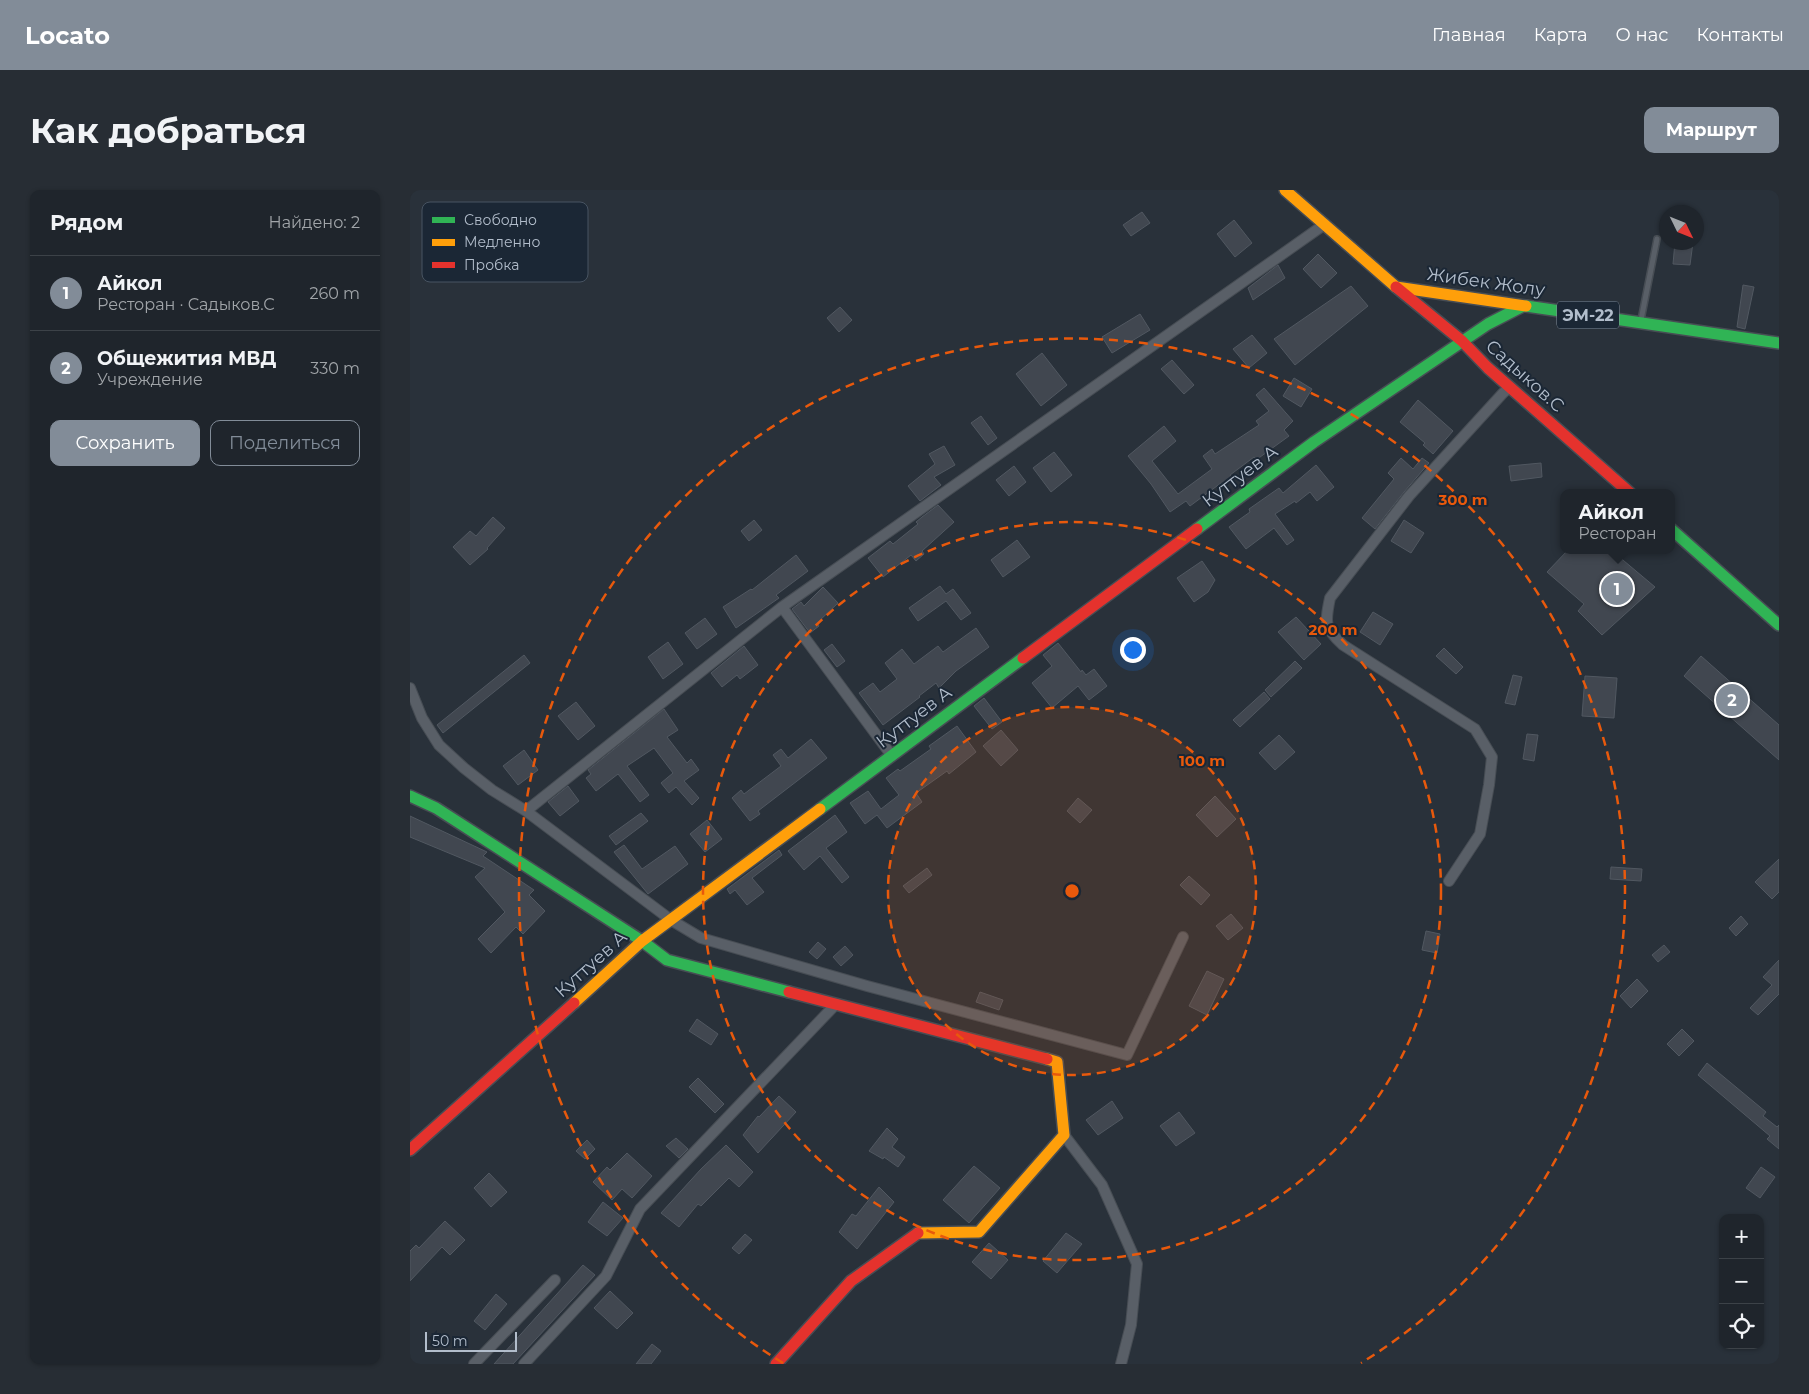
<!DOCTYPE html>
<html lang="ru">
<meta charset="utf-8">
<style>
:root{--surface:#1f252c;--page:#272d34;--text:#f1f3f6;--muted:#a1a5a9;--line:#3c4248;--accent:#828c98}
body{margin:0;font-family:Montserrat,sans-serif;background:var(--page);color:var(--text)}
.controls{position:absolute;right:15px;bottom:15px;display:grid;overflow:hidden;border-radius:10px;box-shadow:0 1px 4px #0004}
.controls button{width:45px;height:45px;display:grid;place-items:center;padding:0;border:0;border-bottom:1px solid var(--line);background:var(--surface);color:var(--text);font:25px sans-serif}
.compass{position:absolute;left:1249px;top:15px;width:45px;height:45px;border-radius:50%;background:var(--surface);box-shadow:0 1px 4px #0004;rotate:133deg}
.scale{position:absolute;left:15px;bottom:12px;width:92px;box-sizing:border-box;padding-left:5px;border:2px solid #b2bdcb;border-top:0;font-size:14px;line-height:18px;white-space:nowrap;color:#b2bdcb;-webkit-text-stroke:4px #1b2735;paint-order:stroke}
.you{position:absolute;left:722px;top:459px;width:18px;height:18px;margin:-12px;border:4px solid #fff;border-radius:50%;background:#1a73e8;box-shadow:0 0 0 8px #1a73e833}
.badge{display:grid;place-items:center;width:32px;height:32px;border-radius:50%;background:var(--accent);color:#fff;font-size:16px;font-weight:700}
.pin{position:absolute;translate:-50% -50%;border:2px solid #fff;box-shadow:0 1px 5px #0006}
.popup{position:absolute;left:1150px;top:299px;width:115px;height:65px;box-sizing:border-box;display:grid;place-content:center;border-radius:10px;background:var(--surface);filter:drop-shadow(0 1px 4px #0005);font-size:16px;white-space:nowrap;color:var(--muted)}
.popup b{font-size:19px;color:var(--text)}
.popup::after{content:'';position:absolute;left:50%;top:100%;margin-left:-10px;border:10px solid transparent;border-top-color:var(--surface)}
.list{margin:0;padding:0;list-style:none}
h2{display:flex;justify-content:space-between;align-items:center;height:65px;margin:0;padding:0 20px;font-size:21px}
h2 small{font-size:16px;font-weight:400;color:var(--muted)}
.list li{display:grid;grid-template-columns:32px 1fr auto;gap:15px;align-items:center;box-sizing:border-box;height:75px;padding:0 20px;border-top:1px solid var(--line)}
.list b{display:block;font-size:19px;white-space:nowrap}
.list p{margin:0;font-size:16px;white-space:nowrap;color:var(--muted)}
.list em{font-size:16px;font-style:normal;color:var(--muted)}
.actions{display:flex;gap:10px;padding:15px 20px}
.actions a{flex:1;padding:11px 0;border:1px solid var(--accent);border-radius:10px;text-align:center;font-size:18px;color:var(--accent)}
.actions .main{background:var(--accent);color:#fff}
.icon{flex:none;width:28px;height:28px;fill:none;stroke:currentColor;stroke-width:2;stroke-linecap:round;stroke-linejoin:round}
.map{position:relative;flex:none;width:1369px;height:1174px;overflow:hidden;border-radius:10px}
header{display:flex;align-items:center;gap:30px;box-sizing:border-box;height:70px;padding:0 25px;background:var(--accent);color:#fff}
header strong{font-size:24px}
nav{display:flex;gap:28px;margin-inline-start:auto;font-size:18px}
.intro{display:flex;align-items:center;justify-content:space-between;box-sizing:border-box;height:120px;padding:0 30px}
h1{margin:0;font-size:35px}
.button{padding:12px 22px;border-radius:10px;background:var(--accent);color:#fff;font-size:18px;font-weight:700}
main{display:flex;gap:30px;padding:0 30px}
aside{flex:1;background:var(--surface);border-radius:10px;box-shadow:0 1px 4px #0004}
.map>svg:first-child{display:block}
</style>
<header>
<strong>Locato</strong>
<nav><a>Главная</a><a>Карта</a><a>О нас</a><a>Контакты</a></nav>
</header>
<div class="intro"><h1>Как добраться</h1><a class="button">Маршрут</a></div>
<main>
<aside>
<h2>Рядом<small>Найдено: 2</small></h2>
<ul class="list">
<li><span class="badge">1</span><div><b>Айкол</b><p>Ресторан · Садыков.С</p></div><em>260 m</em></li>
<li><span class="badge">2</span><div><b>Общежития МВД</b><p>Учреждение</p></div><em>330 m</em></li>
</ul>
<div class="actions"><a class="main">Сохранить</a><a>Поделиться</a></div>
</aside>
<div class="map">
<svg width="1369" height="1174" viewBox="0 0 1369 1174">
<rect width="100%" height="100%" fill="#29313a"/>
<!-- building -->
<path fill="#414750" stroke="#515861" d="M732,22L740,33L721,46L713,35Z
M824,30L842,53L825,67L807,44Z
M1265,52H1283L1280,75L1263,74Z
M908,64L927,83L911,98L893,79Z
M868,75L875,88L843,110L838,98Z
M1333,95L1344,97L1335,139L1327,137Z
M941,96L958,116L885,175L864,149Z
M430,117L442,130L429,142L417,128Z
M730,124L740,140L702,163L692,147Z
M842,145L857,163L839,178L823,159Z
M632,163L657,195L631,216L606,184Z
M762,170L784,195L774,204L751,179Z
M884,188L902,199L891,217L873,206Z
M854,198L883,231L874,240L879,246L846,270L844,267L820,285L822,288L813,295L811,293L780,316L776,311L760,322L741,294L718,266L754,236L766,251L742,271L768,304L802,279L793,266L802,259L805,264L849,235L846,231L859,221L846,205Z
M1008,210L1043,241L1023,264L1013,255L1015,253L990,232Z
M571,226L587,248L578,255L561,233Z
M534,256L545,275L524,287L531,295L510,311L498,296L525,274L519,264Z
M644,262L662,285L641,302L623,278Z
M991,268L1003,279L1012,268L1019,273L994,302L965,339L952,328L984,289L978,283Z
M1131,273L1132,287L1101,291L1099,276Z
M906,275L924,297L907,311L900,302L886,313L885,311L865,324L884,350L877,355L864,338L836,359L819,337L840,322L839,319L869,298L873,303Z
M604,276L616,292L599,306L586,290Z
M528,315L544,332L512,361L514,364L506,371L501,365L473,387L458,368L480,351L483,354L508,334L506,332L512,327Z
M83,327L95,338L77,358L78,359L60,375L43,357L60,341L66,346Z
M344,330L352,340L339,351L331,341Z
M994,330L1014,343L1001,363L981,351Z
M607,350L620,367L593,387L581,370Z
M1158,360H1201L1245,397L1192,445L1168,421L1174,414L1137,382Z
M386,365L398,381L366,405L369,408L326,438L313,417L341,399L342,400Z
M792,371L805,390L798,402L784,412L767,388Z
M530,396L536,404L543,399L561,423L551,430L536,411L508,431L499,418Z
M413,397L428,413L407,433L409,436L400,443L382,419L391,412L394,416Z
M963,422L983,434L970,455L950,442Z
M886,427L911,454L894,470L868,442Z
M295,428L307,444L287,459L275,443Z
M566,438L579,457L546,481L529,498L526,493L509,506L510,507L473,535L449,503L463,493L470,502L487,489L475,473L492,459L504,474L528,456L533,462Z
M258,452L273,474L253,489L238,467Z
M648,453L671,482L672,480L676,485L684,479L697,496L679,510L668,496L642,518L622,493L642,476L633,465Z
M422,454L435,471L427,477L414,460Z
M334,456L348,475L330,489L327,485L312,497L301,483Z
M1034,458L1053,477L1046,484L1026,466Z
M114,465L120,473L33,543L27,535Z
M1291,466L1369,535V570L1274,486Z
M885,471L892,478L861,507L855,500Z
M1103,485L1112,487L1105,515L1095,513Z
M1175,486L1207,488L1204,528L1172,526Z
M854,502L860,509L830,537L823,530Z
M574,508L592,532L582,539L564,516Z
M166,512L185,536L168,550L148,526Z
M254,519L268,540L257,547L277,573L281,569L289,580L274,591L289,608L282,615L266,597L259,603L251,593L263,583L244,558L217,576L239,605L230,612L208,584L186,601L176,588L181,584L178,580Z
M547,536L566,562L539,584L537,581L506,603L512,612L477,638L467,625L455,634L440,613L458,601L471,619L489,605L476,588L488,579L490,581L521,559L519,556Z
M591,540L608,560L591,576L573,556Z
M1117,544L1128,545L1124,571L1113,569Z
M869,545L885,562L865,580L849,563Z
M401,549L417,568L348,621L350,624L340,631L322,608L331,600L334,604L371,576L363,565L371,559L378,568Z
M114,560L128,580L108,595L93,576Z
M158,596L169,611L150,626L138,612Z
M805,606L826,629L807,647L786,625Z
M668,608L682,620L670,633L657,621Z
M231,623L238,631L206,655L199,646Z
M425,625L437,642L416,658L439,687L432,693L410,666L394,680L378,661Z
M0,626L77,662L73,666L124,700L119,705L135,721L113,744L106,737L81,763L68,749L95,722L65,687L75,678L0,647Z
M297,630L312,649L295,662L280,644Z
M214,655L232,679L265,656L278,674L238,704L204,662Z
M369,660L372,665L342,688L354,702L337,715L325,700L320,704L317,699Z
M1369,669V702L1362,709L1345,692Z
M1201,677L1232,679L1231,691L1200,689Z
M517,678L522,685L499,703L493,696Z
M779,686L800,705L791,715L770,695Z
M821,724L833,738L818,750L806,736Z
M1331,726L1338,734L1326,746L1319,738Z
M1016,741L1030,744L1027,763L1012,760Z
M408,752L416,759L407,769L399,762Z
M1254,755L1260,762L1248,772L1242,765Z
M435,756L443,765L431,776L423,767Z
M1369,770V804L1348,825L1340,818L1362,795L1353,787Z
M797,781L814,789L797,825L779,816Z
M1227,789L1238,801L1221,818L1210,806Z
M570,802L593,810L589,820L566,812Z
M287,829L308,844L301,855L279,841Z
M1272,839L1284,851L1269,866L1257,854Z
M1297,873L1356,922L1353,926L1367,937L1369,935V959L1357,949L1360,946L1288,885Z
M288,888L314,914L305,923L279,897Z
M369,906L386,922L348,963L333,945L348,926L349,927Z
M702,911L713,928L688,945L676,930Z
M769,922L785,943L766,956L750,936Z
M477,938L488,949L482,957L495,967L488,977L474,967L473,969L459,961Z
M266,948L278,959L269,968L256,956Z
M177,950L185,959L175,969L166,961Z
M316,955L343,982L329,997L319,988L291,1016L288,1014L269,1037L251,1023L291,979Z
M217,963L242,986L222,1008L212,999L202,1010L183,992L197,977L200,980Z
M564,976L590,998L559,1033L533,1010Z
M1351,977L1365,987L1350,1008L1336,998Z
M79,983L97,1002L81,1017L64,998Z
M469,997L484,1012L447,1059L429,1042L442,1024L446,1026Z
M193,1012L213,1028L197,1046L178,1032Z
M35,1031L55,1050L40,1065L32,1057L0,1091V1061L6,1055L9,1058Z
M656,1043L672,1054L647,1083L633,1071Z
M335,1044L342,1050L329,1064L322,1058Z
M579,1053L598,1070L581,1089L562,1072Z
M173,1075L185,1085L103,1174H84Z
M200,1101L223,1123L207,1139L184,1118Z
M86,1104L97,1114L75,1140L64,1131Z
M242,1154L251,1161L241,1174H226Z"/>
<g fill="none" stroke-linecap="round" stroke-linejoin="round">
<!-- lane casing -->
<g stroke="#474d54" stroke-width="8">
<path id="lane" d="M1231,130L1247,49"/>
</g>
<!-- street casing -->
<g stroke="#474d54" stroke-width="12">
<path id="street" d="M372,417L915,34
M0,498L12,528L29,555L54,578L82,600L116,621L261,730L291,748L457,796L717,865L773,747
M116,621L372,417L482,566
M1039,691L1070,644L1079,595L1082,567L1065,539L933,455C914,438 915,432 920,408L999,306L1093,203L1100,197
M654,945L692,995L727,1074L721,1135L711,1174
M64,1174L145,1090
M114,1174L196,1086L230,1019L426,814"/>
</g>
<!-- fast casing -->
<g stroke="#474d54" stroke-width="14">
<path id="fast" d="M1116,116L1369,153
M787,339L904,252L1078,134L1113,116
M1261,339L1369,435
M0,606L26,618L232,751L257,770L379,802
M410,619L613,468"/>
</g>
<!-- slow casing -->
<g stroke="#474d54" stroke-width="14">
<path id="slow" d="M875,0L986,97L1116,116
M164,813L232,751L410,619
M508,1043L569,1042L654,945L647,872L637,869"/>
</g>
<!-- jam casing -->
<g stroke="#474d54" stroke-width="14">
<path id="jam" d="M986,97L1052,151L1078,178L1220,303
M613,468L787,339
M379,802L637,869
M0,960L164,813
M366,1174L441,1091L508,1043"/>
</g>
<!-- lane -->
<use href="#lane" stroke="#595f67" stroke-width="5"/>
<!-- street -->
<use href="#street" stroke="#595f67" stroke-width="10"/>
<!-- fast -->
<use href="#fast" stroke="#30b455" stroke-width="11"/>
<!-- slow -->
<use href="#slow" stroke="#ff9f0a" stroke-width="11"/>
<!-- jam -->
<use href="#jam" stroke="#e5322d" stroke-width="11"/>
</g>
<!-- distance rings -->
<circle cx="662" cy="701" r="184" fill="#e8590c" fill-opacity=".12"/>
<g fill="none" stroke="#e8590c" stroke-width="2.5" stroke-dasharray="9 6">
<circle cx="662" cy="701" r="184"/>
<circle cx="662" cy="701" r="369"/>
<path d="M373 1173A553 553 0 1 1 951 1173"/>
</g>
<g text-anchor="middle" stroke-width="4" stroke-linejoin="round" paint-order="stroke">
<!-- shield labels -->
<rect fill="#1b2735" stroke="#85909e" stroke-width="1" x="1147" y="111.5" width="62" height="27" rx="4"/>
<g font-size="16" font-weight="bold" fill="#b2bdcb">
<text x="1178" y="131">ЭМ-22</text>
</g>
<!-- street labels -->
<g font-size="18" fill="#b2bdcb" stroke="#1b2735">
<text transform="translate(1076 92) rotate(8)" y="6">Жибек Жолу</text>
<text transform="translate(1115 186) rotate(42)" y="6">Садыков.С</text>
<text transform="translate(830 286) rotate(-37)" y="6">Куттуев А</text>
<text transform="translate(504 527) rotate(-37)" y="6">Куттуев А</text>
<text transform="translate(181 774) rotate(-42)" y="6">Куттуев А</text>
</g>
</g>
<!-- legend -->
<rect x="12" y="12" width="166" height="80" rx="8" fill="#1b2735" stroke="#485462" stroke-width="1"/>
<rect x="22" y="27" width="23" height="6" fill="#30b455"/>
<rect x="22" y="49" width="23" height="7" fill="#ff9f0a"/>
<rect x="22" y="72" width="23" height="6" fill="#e5322d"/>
<g font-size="14" fill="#b2bdcb">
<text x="54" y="35">Свободно</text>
<text x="54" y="57">Медленно</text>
<text x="54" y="80">Пробка</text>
</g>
<circle cx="662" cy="701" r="8" fill="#e8590c" stroke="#1b2735" stroke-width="2.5"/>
<g font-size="15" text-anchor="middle" font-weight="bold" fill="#e8590c" stroke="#1b2735" stroke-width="4" stroke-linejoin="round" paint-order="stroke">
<text x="1053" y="315">300 m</text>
<text x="923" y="445">200 m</text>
<text x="792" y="576">100 m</text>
</g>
</svg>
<div class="controls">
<button>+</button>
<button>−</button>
<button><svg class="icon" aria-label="locate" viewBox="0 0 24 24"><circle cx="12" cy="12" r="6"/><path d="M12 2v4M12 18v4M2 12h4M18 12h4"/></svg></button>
</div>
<svg class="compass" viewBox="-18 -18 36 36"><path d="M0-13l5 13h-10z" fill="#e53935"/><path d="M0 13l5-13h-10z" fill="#a1a5a9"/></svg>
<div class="scale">50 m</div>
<div class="you"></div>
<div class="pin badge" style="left:1207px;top:399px">1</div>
<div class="popup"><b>Айкол</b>Ресторан</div>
<div class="pin badge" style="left:1322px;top:510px">2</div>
</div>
</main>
